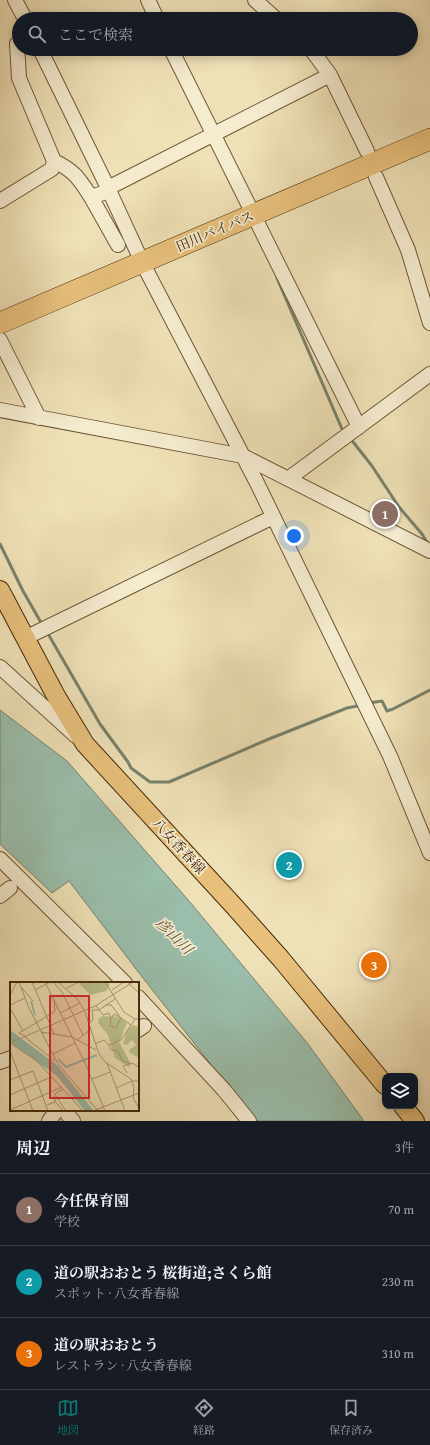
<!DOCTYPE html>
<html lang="ja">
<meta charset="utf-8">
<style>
:root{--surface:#171b24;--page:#242831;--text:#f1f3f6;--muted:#9ea1a6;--line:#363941;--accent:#0f766e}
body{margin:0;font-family:"Gentium Book Plus","Noto Serif JP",serif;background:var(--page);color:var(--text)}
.controls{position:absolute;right:12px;bottom:12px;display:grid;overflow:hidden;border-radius:8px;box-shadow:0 2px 10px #0003}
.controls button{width:36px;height:36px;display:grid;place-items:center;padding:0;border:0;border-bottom:1px solid var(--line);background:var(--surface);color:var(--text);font:20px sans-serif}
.you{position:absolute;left:294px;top:536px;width:14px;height:14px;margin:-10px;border:3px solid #fff;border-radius:50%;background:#1a73e8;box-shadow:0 0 0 6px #1a73e833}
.badge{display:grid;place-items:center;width:26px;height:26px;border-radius:50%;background:var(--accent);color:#fff;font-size:13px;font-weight:700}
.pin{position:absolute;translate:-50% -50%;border:2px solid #fff;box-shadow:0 1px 4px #0006}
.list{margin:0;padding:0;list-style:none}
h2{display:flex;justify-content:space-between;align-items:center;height:52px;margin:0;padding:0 16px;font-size:17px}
h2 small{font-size:13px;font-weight:400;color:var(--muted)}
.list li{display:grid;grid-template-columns:26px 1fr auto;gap:12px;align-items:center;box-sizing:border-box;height:72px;padding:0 16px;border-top:1px solid var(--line)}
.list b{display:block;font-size:15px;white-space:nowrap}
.list p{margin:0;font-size:13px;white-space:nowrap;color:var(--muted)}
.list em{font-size:13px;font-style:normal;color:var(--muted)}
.icon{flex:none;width:22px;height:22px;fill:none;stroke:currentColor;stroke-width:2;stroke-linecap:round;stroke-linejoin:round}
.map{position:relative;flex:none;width:430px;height:1121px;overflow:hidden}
.search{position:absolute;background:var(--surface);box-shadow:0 2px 10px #0003;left:12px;right:12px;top:12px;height:44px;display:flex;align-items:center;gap:10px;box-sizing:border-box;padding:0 14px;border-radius:22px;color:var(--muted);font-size:15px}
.sheet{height:268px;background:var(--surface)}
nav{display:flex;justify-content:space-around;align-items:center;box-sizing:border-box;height:56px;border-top:1px solid var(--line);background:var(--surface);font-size:11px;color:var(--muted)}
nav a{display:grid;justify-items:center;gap:2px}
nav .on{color:var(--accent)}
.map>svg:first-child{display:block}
</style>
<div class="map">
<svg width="430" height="1121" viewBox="0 0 430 1121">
<rect width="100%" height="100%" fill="#efe1b7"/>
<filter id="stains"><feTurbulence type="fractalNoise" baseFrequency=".005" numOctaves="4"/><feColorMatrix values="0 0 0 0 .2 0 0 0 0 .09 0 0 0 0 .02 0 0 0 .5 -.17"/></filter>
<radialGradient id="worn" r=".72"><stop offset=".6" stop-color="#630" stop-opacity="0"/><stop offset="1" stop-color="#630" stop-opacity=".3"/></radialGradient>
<!-- water -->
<path fill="#9abeab" stroke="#78826b" d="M0,710L67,761L189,901L308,1044L364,1121H255L136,969L69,881L52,893L0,844Z"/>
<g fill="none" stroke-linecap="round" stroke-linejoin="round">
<!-- stream -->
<path stroke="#78826b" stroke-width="3" d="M277,278L342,429L345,432
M350,438L372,466L399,507L422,534L428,544
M0,544L23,591L43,626
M47,632L100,724L128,762L131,768L150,782H169L269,739L347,708L362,705
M369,703L382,701L387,711L393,709L430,690"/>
<!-- minor casing -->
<g stroke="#6f5735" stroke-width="16">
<path id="minor" d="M15,0L25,19
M148,0L157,19
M255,0L276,19
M40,49L108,188L142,262L257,483L390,756L430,853
M171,49L359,427
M311,49L330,75L367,151
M54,161C75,171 79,179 91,197L109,191
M376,177L408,250L430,323
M108,188L330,75
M91,197L118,245
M0,201L52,169L54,161L19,78L17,44L19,43
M0,340L39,418
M0,410L243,456L430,551
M288,479L430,374
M25,638L273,517
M0,667L76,736
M0,859L125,983
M0,896L10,888
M138,997L224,1090L249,1121
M138,1030L144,1026
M0,1062L11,1058
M64,1110L73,1121
M49,1121L57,1110"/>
</g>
<!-- major casing -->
<g stroke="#44290a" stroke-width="20">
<path id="major" d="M0,590L56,696L85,744L233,905L281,959L385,1085
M403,1106L415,1121"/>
</g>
<!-- highway casing -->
<g stroke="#44290a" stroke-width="22">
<path id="highway" d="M0,323L430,139"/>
</g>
<!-- minor -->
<use href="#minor" stroke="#f5ecd0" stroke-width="14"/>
<!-- major -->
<use href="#major" stroke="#e8c07c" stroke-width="18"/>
<!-- highway -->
<use href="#highway" stroke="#e8c07c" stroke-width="21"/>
</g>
<g text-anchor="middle" stroke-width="3.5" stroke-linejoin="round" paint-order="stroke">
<!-- street labels -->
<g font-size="14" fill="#44290a" stroke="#f5ecd0">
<text transform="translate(215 231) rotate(-23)" y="5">田川バイパス</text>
<text transform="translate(179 846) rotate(47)" y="5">八女香春線</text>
</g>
<!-- water labels -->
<g font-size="15" font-style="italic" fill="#5a4e32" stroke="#f5ecd0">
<text transform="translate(174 936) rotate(45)" y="5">彦山川</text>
</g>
</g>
<!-- overview -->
<g transform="translate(10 982)">
<rect width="129" height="129" fill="#efe1b7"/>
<path d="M68,0H99V4L96,9L80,13ZM93,34L109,35L117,41L109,60L121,82L119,85L105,76L98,53L88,41L89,36ZM123,43L129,45V76L120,71L119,68L126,63L122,58L117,63L113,62L117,49Z" fill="#bbc28d"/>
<path d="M0,48L47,83L84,129H75L47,94L0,60Z" fill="#9abeab"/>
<path fill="none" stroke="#9abeab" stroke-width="2" d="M21,19L25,33M48,77L56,85L87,73"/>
<path fill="none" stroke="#ab9772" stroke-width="1" d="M9,0L19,26L48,82L88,129M22,0L44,52M35,0L76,83L95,129M48,0L68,18L74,28M95,0L114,30L125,37M117,0L129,11M44,1L52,10L73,53M11,5L23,19M57,6L69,0M25,8L40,0M102,8L114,0M0,13L7,0M0,23L15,16M95,23H101L111,36M86,24L93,33L99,31L101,37L100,44L106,46L111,36L121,43M0,26L13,49M75,30L89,72L95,80L121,97L124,105L123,116L129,126M50,31L70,21M101,37L104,32L110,35M26,41L45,29L44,18M79,42L83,38L82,28H89L105,17M31,50L62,55L86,68M15,54L9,51L26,41M15,55L45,79M67,58L81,47M0,61L27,79L73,129M0,61L85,24L123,0M85,62L94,58L99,63M0,69L23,129M43,72L65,61M97,81L115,129M120,82L112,78L108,69L101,68L99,63L111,58L125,37H129M117,91L113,84L122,81L129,85M82,97L100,90M0,98L23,89L38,129M106,106L122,99H129M0,113L41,95M46,114L56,129M44,118L53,129M37,123L45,120V112L53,107M0,128L52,105M83,129L129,111"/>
<path fill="#d62828" fill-opacity="0.15" stroke="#d62828" stroke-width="2" d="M40,14H79V116H40Z"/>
<rect width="129" height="129" fill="none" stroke="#44290a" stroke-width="2"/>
</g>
<rect width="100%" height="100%" filter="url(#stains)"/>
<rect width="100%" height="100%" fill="url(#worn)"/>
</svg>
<div class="controls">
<button><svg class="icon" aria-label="layers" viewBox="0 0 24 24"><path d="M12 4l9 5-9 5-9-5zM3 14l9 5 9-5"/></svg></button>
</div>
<div class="you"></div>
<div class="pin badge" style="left:385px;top:514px;background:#8d6e63">1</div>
<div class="pin badge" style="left:289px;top:865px;background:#0f9aa8">2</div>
<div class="pin badge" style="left:374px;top:965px;background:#e8710a">3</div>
<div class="search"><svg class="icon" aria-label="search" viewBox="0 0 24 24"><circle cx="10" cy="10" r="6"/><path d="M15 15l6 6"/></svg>ここで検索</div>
</div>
<section class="sheet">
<h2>周辺<small>3件</small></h2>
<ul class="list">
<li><span class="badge" style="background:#8d6e63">1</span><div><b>今任保育園</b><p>学校</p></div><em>70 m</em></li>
<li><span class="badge" style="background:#0f9aa8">2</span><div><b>道の駅おおとう 桜街道;さくら館</b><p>スポット · 八女香春線</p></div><em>230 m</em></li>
<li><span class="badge" style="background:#e8710a">3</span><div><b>道の駅おおとう</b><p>レストラン · 八女香春線</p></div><em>310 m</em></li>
</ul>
</section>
<nav>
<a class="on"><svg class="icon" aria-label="map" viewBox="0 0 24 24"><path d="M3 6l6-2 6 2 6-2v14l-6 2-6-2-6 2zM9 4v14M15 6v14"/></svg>地図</a>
<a><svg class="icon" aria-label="directions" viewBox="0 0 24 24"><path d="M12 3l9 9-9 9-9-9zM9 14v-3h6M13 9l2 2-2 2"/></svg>経路</a>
<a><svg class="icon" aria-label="saved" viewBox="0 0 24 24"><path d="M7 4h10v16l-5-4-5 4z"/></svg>保存済み</a>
</nav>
